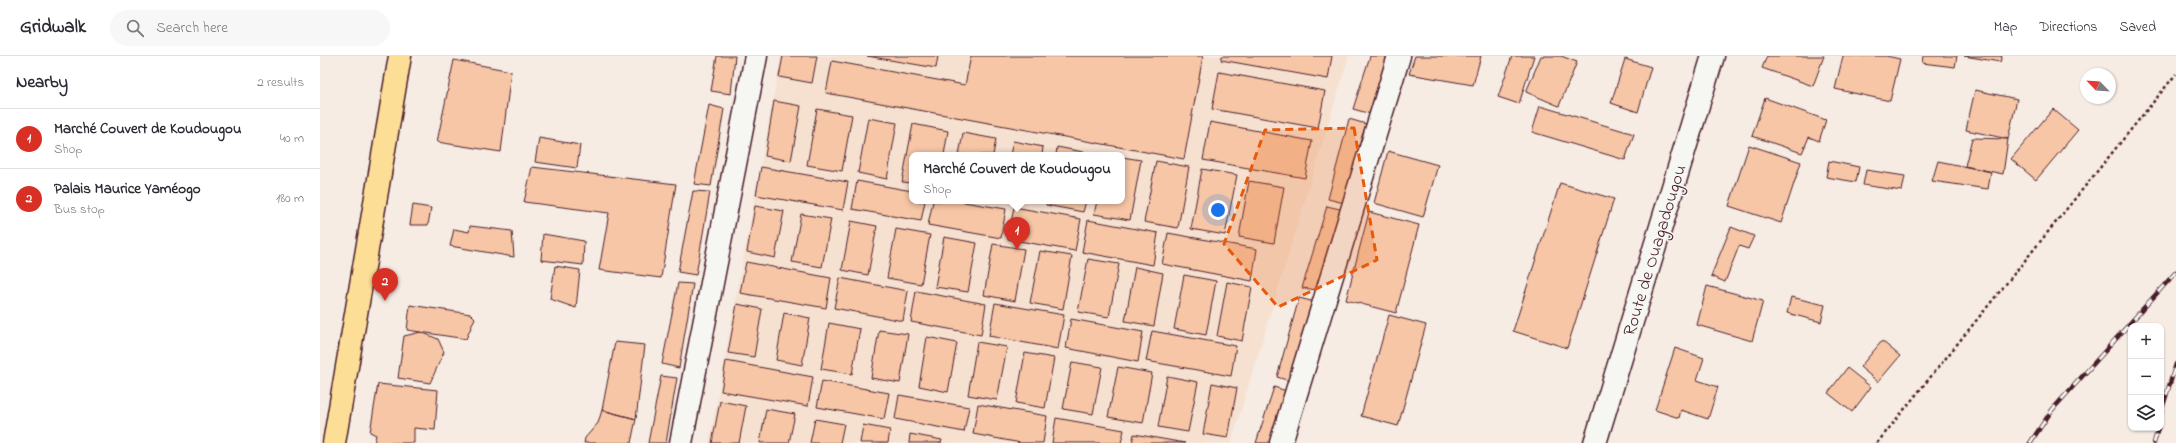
<!DOCTYPE html>
<meta charset="utf-8">
<style>
:root{--surface:#fff;--page:#f7f7f7;--text:#2b2b33;--muted:#7c7c81;--line:#e1e1e2;--accent:#d93025}
body{margin:0;font-family:"Indie Flower",sans-serif;background:var(--page);color:var(--text)}
.controls{position:absolute;right:12px;bottom:12px;display:grid;overflow:hidden;border-radius:8px;box-shadow:0 1px 3px #0004}
.controls button{width:36px;height:36px;display:grid;place-items:center;padding:0;border:0;border-bottom:1px solid var(--line);background:var(--surface);color:var(--text);font:20px sans-serif}
.compass{position:absolute;left:1760px;top:12px;width:36px;height:36px;border-radius:50%;background:var(--surface);box-shadow:0 1px 3px #0004;rotate:295deg}
.you{position:absolute;left:898px;top:154px;width:14px;height:14px;margin:-10px;border:3px solid #fff;border-radius:50%;background:#1a73e8;box-shadow:0 0 0 6px #1a73e833}
.badge{display:grid;place-items:center;width:26px;height:26px;border-radius:50%;background:var(--accent);color:#fff;font-size:13px;font-weight:700}
.pin{position:absolute;translate:-50% -33px;filter:drop-shadow(0 1px 2px #0008)}
.pin::after{content:'';position:absolute;top:21px;width:14px;height:12px;background:inherit;clip-path:polygon(0 0,100% 0,50% 100%)}
.popup{position:absolute;left:589px;top:96px;width:216px;height:52px;box-sizing:border-box;display:grid;place-content:center;border-radius:8px;background:var(--surface);filter:drop-shadow(0 1px 3px #0005);font-size:13px;white-space:nowrap;color:var(--muted)}
.popup b{font-size:15px;color:var(--text)}
.popup::after{content:'';position:absolute;left:50%;top:100%;margin-left:-8px;border:8px solid transparent;border-top-color:var(--surface)}
.list{margin:0;padding:0;list-style:none}
h2{display:flex;justify-content:space-between;align-items:center;height:52px;margin:0;padding:0 16px;font-size:17px}
h2 small{font-size:13px;font-weight:400;color:var(--muted)}
.list li{display:grid;grid-template-columns:26px 1fr auto;gap:12px;align-items:center;box-sizing:border-box;height:60px;padding:0 16px;border-top:1px solid var(--line)}
.list b{display:block;font-size:15px;white-space:nowrap}
.list p{margin:0;font-size:13px;white-space:nowrap;color:var(--muted)}
.list em{font-size:13px;font-style:normal;color:var(--muted)}
.icon{flex:none;width:22px;height:22px;fill:none;stroke:currentColor;stroke-width:2;stroke-linecap:round;stroke-linejoin:round}
.map{position:relative;flex:none;width:1856px;height:387px;overflow:hidden}
header{display:flex;align-items:center;gap:24px;box-sizing:border-box;height:56px;padding:0 20px;background:var(--surface);border-bottom:1px solid var(--line)}
header strong{font-size:19px}
nav{display:flex;gap:22px;margin-inline-start:auto;font-size:14px}
.search{width:280px;height:36px;background:var(--page);display:flex;align-items:center;gap:10px;box-sizing:border-box;padding:0 14px;border-radius:22px;color:var(--muted);font-size:15px}
main{display:flex}
aside{flex:1;background:var(--surface)}
.map>svg:first-child{display:block}
</style>
<header>
<strong>Gridwalk</strong>
<div class="search"><svg class="icon" aria-label="search" viewBox="0 0 24 24"><circle cx="10" cy="10" r="6"/><path d="M15 15l6 6"/></svg>Search here</div>
<nav><a>Map</a><a>Directions</a><a>Saved</a></nav>
</header>
<main>
<aside>
<h2>Nearby<small>2 results</small></h2>
<ul class="list">
<li><span class="badge">1</span><div><b>Marché Couvert de Koudougou</b><p>Shop</p></div><em>40 m</em></li>
<li><span class="badge">2</span><div><b>Palais Maurice Yaméogo</b><p>Bus stop</p></div><em>180 m</em></li>
</ul>
</aside>
<div class="map">
<svg width="1856" height="387" viewBox="0 0 1856 387">
<rect width="100%" height="100%" fill="#f6ece3"/>
<filter id="ink" filterUnits="userSpaceOnUse"><feTurbulence type="fractalNoise" baseFrequency=".025" numOctaves="2"/><feDisplacementMap in="SourceGraphic" scale="8" xChannelSelector="R" yChannelSelector="G"/><feConvolveMatrix kernelMatrix="1 2 1 2 8 2 1 2 1" color-interpolation-filters="sRGB"/></filter>
<g filter="url(#ink)">
<!-- built -->
<path fill="#f6e1d1" fill-rule="evenodd" d="M461,0H1029L911,387H389ZM592,99H802V145H592Z"/>
<!-- building -->
<path fill="#f6c6a6" stroke="#4a1f2b" d="M397,0H415L411,38L391,35Z
M463,0H497L492,27L459,21Z
M547,0H618L616,12Z
M651,0H883L864,103L506,37L512,5L645,29Z
M902,0H1012L1008,23L901,4Z
M1050,0H1070L1051,58L1033,53Z
M1095,0H1161L1153,29L1089,18Z
M1192,0H1214L1199,48L1178,41Z
M1221,0H1241L1257,6L1239,50L1206,36Z
M1447,0H1504L1493,30L1442,12Z
M1523,0H1566L1580,3L1570,45L1515,33Z
M1603,0H1637L1635,11L1602,7Z
M1644,0H1682L1680,6Z
M1305,3L1331,11L1318,56L1291,47Z
M134,4L191,15L181,96L117,86Z
M899,16L1005,35L998,72L892,53Z
M1655,34L1697,43L1688,83L1646,74Z
M1445,42L1506,64L1499,85L1489,81L1482,97L1432,80Z
M454,45L481,50L471,105L445,100Z
M389,49L404,53L391,130L374,128Z
M1220,50L1314,78L1305,104L1212,76Z
M497,53L532,59L522,115L487,109Z
M1733,53L1758,74L1716,124L1691,103Z
M548,62L577,67L567,123L538,117Z
M1029,63L1046,68L1024,147L1008,143Z
M890,66L992,85L985,122L883,104Z
M593,68L628,75L624,99H592V127L582,126Z
M643,77L676,83L673,99H639Z
M219,82L260,89L257,112L215,106Z
M1652,82L1688,83L1683,118L1645,110Z
M693,85L723,91L722,99H690Z
M1429,89L1481,106L1461,167L1409,150Z
M737,91L774,98V99H736Z
M1068,95L1118,109L1103,161L1054,147Z
M802,101L821,104L810,164L774,158L777,145H802Z
M836,105L869,111L858,172L824,166Z
M1509,105L1539,111L1536,126L1506,121Z
M1618,105L1671,116L1668,133L1612,125Z
M212,111L356,128L341,222L279,214L289,157L204,146Z
M441,111L528,126L523,154L436,139Z
M882,113L917,119L905,179L871,173Z
M1546,114L1585,120L1582,135L1543,129Z
M537,125L592,135V145H605L601,165L532,153Z
M929,125L964,131L954,187L919,181Z
M1240,127L1294,143L1247,292L1193,275Z
M373,135L390,136L376,219L358,216Z
M613,145H638L686,153L681,182L608,169Z
M727,145H766L763,156L726,149Z
M93,149L111,152L108,169H90Z
M435,150L464,155L455,202L427,196Z
M1007,150L1024,154L999,234L982,232Z
M694,151L761,163L755,195L688,183Z
M1049,156L1099,169L1076,257L1026,244Z
M481,158L511,163L502,211L472,206Z
M768,164L838,177L833,209L762,196Z
M531,165L557,170L548,219L522,214Z
M150,170L192,175L194,201L130,190L134,173L149,176Z
M1411,171L1434,180L1428,193L1419,190L1405,226L1391,220Z
M576,173L610,179L601,228L567,222Z
M848,177L937,193L932,225L842,208Z
M223,178L264,185L263,209L221,204Z
M624,181L657,187L648,236L615,231Z
M673,188L704,193L695,245L664,239Z
M720,195L752,200L743,253L710,247Z
M768,203L799,208L789,261L758,256Z
M426,206L511,222L506,252L420,237Z
M235,210L260,214L256,252L230,243Z
M815,211L843,217L834,270L805,265Z
M864,219L896,225L886,279L854,273Z
M520,222L588,235L583,265L514,252Z
M907,226L932,231L922,285L897,280Z
M358,227L373,228L359,312L342,308Z
M1387,230L1443,245L1432,285L1377,269Z
M596,235L666,248L661,279L591,266Z
M1471,241L1505,249L1501,266L1467,257Z
M979,242L995,246L973,326L957,321Z
M675,247L744,259L738,293L669,280Z
M417,248L442,253L434,301L408,297Z
M90,249L151,258L155,262L146,283L87,274Z
M464,257L490,262L482,309L456,304Z
M1069,259L1106,269L1078,370L1041,360Z
M751,263L823,276L818,306L746,292Z
M509,267L540,273L532,318L501,313Z
M559,274L588,278L580,327L551,322Z
M832,275L916,290L911,320L826,305Z
M101,276L118,283L124,296L110,327L78,322L84,280Z
M607,281L637,287L628,336L599,330Z
M1562,285L1580,300L1558,326L1540,311Z
M295,286L325,289L316,363L282,354Z
M657,286L687,291L677,344L648,339Z
M1355,292L1384,302L1377,324L1398,331L1388,363L1361,354L1359,362L1335,354Z
M705,297L734,302L725,352L696,347Z
M406,305L493,321L488,350L401,335Z
M752,306L782,311L773,358L743,353Z
M798,311L832,317L823,367L788,361Z
M1527,312L1551,331L1532,356L1508,337Z
M341,320L357,322L346,387H328Z
M847,320L878,326L868,376L838,371Z
M502,325L569,337L564,363L497,351Z
M892,327L917,332L908,382L883,378Z
M58,328L118,334L115,374L94,372V387H54L56,379L50,376Z
M954,331L970,336L953,387H936Z
M579,339L649,351L644,376L575,363Z
M400,345L426,350L419,387H392Z
M658,348L727,360L723,387H701L653,378Z
M446,353L475,358L469,387H440Z
M282,354L316,363L311,387H264L265,382L278,367Z
M736,362L804,374L801,387H732Z
M495,363L524,368L520,387H490Z
M543,369L570,374L568,387H540Z
M590,378L622,384L621,387H589Z
M814,378L865,387H812Z"/>
<g fill="none" stroke-linecap="round" stroke-linejoin="round">
<!-- minor casing -->
<g stroke="#4a1f2b" stroke-width="25">
<path id="minor" d="M361,387L436,0
M961,387L1079,0
M1275,387L1393,0"/>
</g>
<!-- major casing -->
<g stroke="#4a1f2b" stroke-width="25">
<path id="major" d="M14,387L80,0"/>
</g>
<!-- path -->
<path stroke="#4a1f2b" stroke-width="2.5" stroke-dasharray="3 3" stroke-linecap="butt" d="M1557,387L1856,18"/>
<!-- minor -->
<use href="#minor" stroke="#f6f6f2" stroke-width="22"/>
<!-- major -->
<use href="#major" stroke="#fdde96" stroke-width="22"/>
<!-- rail casing -->
<g stroke="#4a1f2b" stroke-width="4.5">
<path id="rail" d="M1841,356L1856,308
M1710,387L1732,354L1856,216
M1834,387L1838,372"/>
</g>
<!-- rail -->
<use href="#rail" stroke="#f6f6f2" stroke-width="3" stroke-dasharray="9" stroke-linecap="butt"/>
</g>
</g>
<!-- marked area -->
<path fill="#e8590c" fill-opacity="0.2" stroke="#e8590c" stroke-width="3" stroke-dasharray="8 5" stroke-linejoin="round" d="M1034,72L1057,204L958,251L904,188L945,74Z"/>
<g text-anchor="middle" stroke-width="3" stroke-linejoin="round" paint-order="stroke">
<!-- street labels -->
<g font-size="18" fill="#4a1f2b" stroke="#f6f6f2">
<text transform="translate(1334 194) rotate(-73)" y="6">Route de Ouagadougou</text>
</g>
</g>
</svg>
<div class="controls">
<button>+</button>
<button>−</button>
<button><svg class="icon" aria-label="layers" viewBox="0 0 24 24"><path d="M12 4l9 5-9 5-9-5zM3 14l9 5 9-5"/></svg></button>
</div>
<svg class="compass" viewBox="-18 -18 36 36"><path d="M0-13l5 13h-10z" fill="#e53935"/><path d="M0 13l5-13h-10z" fill="#7c7c81"/></svg>
<div class="you"></div>
<div class="pin badge" style="left:697px;top:194px">1</div>
<div class="popup"><b>Marché Couvert de Koudougou</b>Shop</div>
<div class="pin badge" style="left:65px;top:245px">2</div>
</div>
</main>
